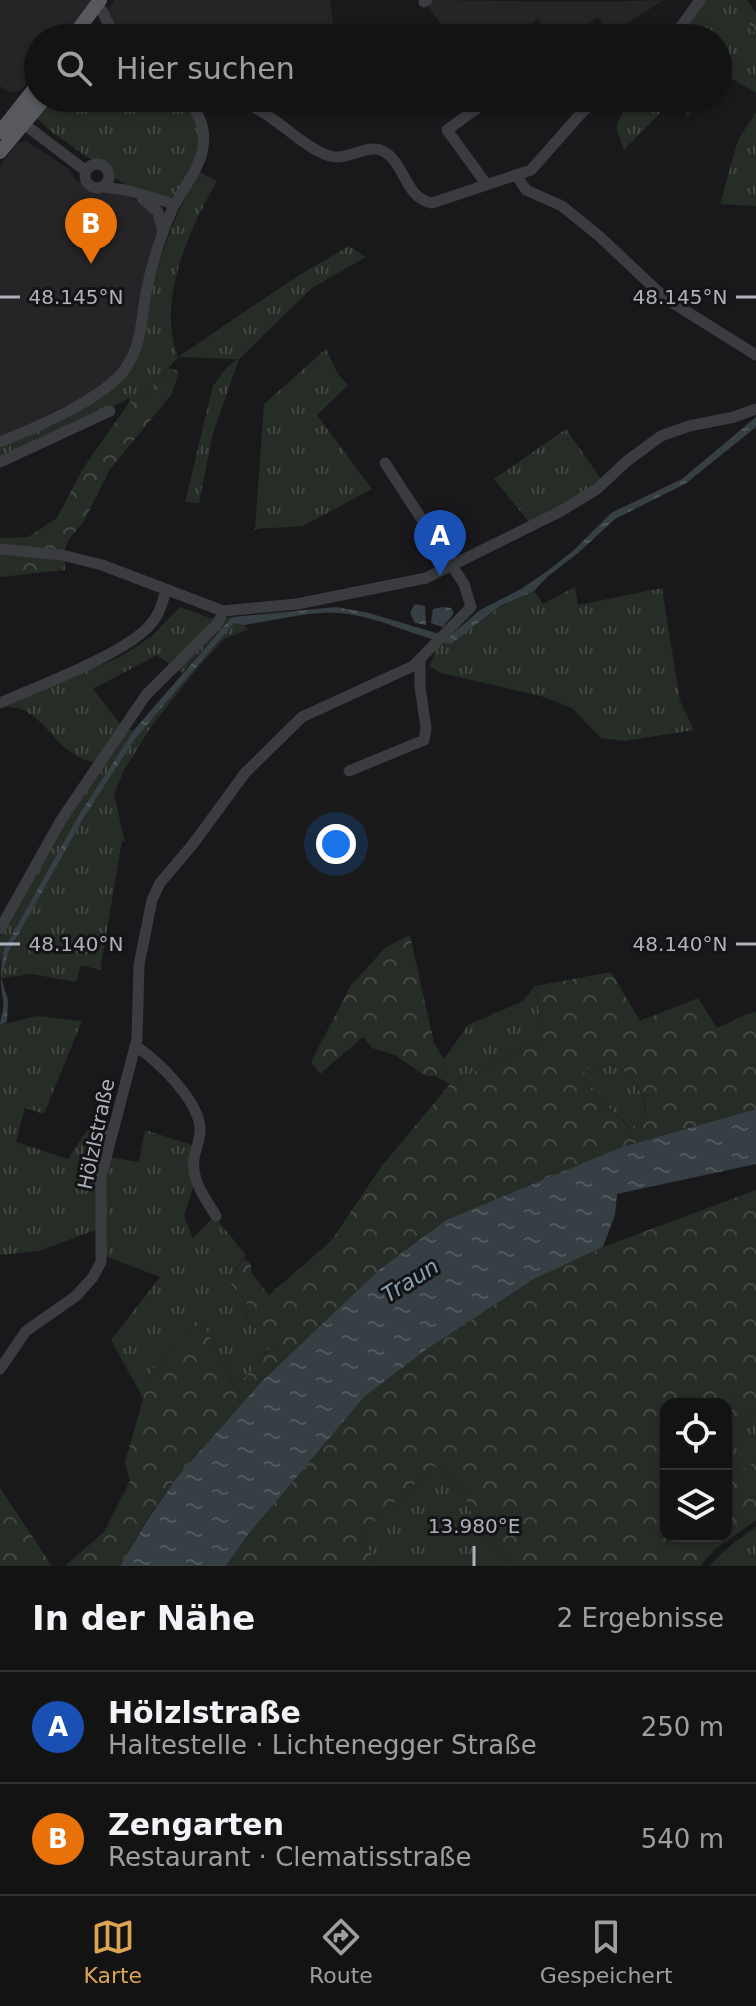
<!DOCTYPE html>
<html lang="de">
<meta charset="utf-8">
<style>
:root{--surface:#131314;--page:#1c1c1d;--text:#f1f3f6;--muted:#9d9ea0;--line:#323234;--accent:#dba451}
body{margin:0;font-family:"DejaVu Sans",sans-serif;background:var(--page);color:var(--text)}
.controls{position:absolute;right:24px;bottom:24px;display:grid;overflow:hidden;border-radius:16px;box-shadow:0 2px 6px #0004}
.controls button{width:72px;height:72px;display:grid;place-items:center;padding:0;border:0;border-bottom:2px solid var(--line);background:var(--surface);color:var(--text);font:40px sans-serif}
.you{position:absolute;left:336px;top:844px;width:28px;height:28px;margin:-20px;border:6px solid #fff;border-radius:50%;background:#1a73e8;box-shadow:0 0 0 12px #1a73e833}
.badge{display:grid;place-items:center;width:52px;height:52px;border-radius:50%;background:var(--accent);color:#fff;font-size:26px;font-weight:700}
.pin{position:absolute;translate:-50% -66px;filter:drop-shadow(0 2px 4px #0008)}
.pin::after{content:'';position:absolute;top:42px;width:28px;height:24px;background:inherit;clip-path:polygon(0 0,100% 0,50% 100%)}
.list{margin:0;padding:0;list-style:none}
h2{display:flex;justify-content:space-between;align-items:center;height:104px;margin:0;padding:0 32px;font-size:34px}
h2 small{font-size:26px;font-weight:400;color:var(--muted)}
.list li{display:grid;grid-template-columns:52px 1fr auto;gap:24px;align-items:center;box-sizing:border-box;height:112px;padding:0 32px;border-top:2px solid var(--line)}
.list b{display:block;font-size:30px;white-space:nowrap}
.list p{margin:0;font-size:26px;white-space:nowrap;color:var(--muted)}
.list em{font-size:26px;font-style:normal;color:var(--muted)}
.icon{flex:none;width:44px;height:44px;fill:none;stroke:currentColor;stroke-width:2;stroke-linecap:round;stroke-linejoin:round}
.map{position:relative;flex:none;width:756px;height:1566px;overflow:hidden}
.search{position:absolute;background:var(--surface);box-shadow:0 2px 6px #0004;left:24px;right:24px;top:24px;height:88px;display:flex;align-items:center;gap:20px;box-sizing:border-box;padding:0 28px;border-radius:44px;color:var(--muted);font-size:30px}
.sheet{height:328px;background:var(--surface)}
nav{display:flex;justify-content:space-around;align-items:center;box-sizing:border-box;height:112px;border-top:2px solid var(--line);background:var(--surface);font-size:22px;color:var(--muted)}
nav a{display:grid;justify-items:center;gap:4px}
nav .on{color:var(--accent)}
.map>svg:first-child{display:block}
</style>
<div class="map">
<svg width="756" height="1566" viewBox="0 0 756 1566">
<defs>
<pattern id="grass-tufts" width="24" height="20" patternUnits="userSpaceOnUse" patternTransform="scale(2)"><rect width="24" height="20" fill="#262c26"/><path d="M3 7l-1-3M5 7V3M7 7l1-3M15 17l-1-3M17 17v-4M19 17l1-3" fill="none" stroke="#434843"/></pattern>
<pattern id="forest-crowns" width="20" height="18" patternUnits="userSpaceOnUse" patternTransform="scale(2)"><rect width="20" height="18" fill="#262c26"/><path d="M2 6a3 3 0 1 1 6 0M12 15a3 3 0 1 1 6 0" fill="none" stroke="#434843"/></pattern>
<pattern id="water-ripples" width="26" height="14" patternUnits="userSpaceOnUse" patternTransform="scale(2)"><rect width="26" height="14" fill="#363f44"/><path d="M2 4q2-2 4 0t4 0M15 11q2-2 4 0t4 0" fill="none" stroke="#50585d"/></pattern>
</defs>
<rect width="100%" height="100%" fill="#19191b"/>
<!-- built -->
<path fill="#252528" d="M0,0H95L62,38H38V68L22,89L16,92H8L0,86Z
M115,0H330L335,38H120L105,14Z
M433,0L590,2L664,0L611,33L597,17L572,38H551L538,19L515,38H453L425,4Z
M26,141L69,169L74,178L90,191L122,194L149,207L158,222V238L137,334L129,355L103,387L0,438V165L18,143Z"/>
<!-- grass -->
<path fill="url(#grass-tufts)" d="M704,0H736L756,35V93L731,78L718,89V47L720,45L718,38H710L689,24Z
M51,98H174C209,120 203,149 184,180C179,187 176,196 167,198C151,201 128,184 114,178V170L107,162L90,159L49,130L37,118Z
M628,98H675L624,150L616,128Z
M681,98H708L687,117Z
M756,112V206L720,204L738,140Z
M199,172L217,181C189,230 156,301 178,357L296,277L349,246L366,257L312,288L239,359L213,433L199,503L185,502L213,386L226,368L237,359L178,357L152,387L128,404L130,398L0,460V447L38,431L131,367C148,299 163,233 199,172Z
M326,349L338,374L348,385L317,415L372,489L303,526L255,529L264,404Z
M566,429L601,479L582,497L529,522L494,479Z
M575,587L578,605L662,588L680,701L694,730L624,741L601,738L573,709L544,697L441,673L429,666L440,642L455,641L501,606L534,591L543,604Z
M180,607L210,618L232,617L182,673L157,655L93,689L124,729L134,730L79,815L4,949L0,963V938L31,878L101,764C55,756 53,723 21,709C15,707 7,707 1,706L120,657L152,636Z
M235,622L244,625L248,629L224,639L200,665L153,724L124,770L114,794L125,842L122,841L100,970L81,965L76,982L32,974L1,978L9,951L83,819L134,740Z
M535,986L543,1037L450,1084L437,1077L444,1059L468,1025L523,1001Z
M37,1016L82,1021L44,1114L25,1108L16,1142L68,1159L94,1120L111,1122L103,1156L139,1162L145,1130L195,1146L194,1184L184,1216L193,1238L214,1216L246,1255L234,1272L231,1285L248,1305L245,1318L273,1344L236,1390L200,1318L151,1371L143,1398L111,1340L160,1277L105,1256L98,1229L39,1251L0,1255V1025Z
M612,1064C635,1073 647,1098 646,1123L632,1129L588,1088L584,1070L593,1065L598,1069Z
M756,1414V1462L726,1479V1422Z
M434,1466L461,1487L479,1531L507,1556L509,1566H376L362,1533Z
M756,1527V1566H709L731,1545Z"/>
<!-- forest -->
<path fill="url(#forest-crowns)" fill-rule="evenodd" d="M736,0H747L756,13V35Z
M169,368L179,371L172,394L110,469L84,521L69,539L64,552L0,547V538L28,537L57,518L82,470L128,404L152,387Z
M0,553L65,560V570L0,577Z
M410,935L434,1043L444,1059L437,1077L424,1075L395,1055L372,1048L363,1037L320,1074L311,1062L351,985L386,947Z
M611,972L640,1021L698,998L717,1028L747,1014L756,1012V1109L622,1147L446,1220L380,1269L261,1382L178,1476L147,1519L120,1566H65L104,1532L130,1481L125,1462L151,1371L200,1317L235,1389L273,1345L245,1317L248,1305L231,1285L234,1272L244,1259L251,1264V1272L269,1295L331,1241L381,1167L450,1084L543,1037L535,986ZM612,1064C635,1073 648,1098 646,1123L631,1129L588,1088L584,1070L592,1066L598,1069Z
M756,1190V1414L726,1422V1404H666V1536H726V1479L756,1462V1520L714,1550L700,1566H509L507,1556L479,1531L461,1487L434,1466L362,1533L376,1566H226L247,1536L364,1397L427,1349L534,1279L603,1247Z
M0,1488L52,1566H0Z"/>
<!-- water -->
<path fill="url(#water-ripples)" d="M756,417V427L685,484L615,519L578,553L547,577L534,591L500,606L451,644C413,636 375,615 337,613C311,611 271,621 244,625L234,623L134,740L83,819L9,951L1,978L8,1000L7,1022L0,1025C0,1017 5,1009 3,1000C0,982 0,967 4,949L79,815L134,730L232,617L336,607L369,613L449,637L480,610L521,589L546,572L574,550L611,513L682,479Z
M415,604L425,606L426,625L415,623L410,613Z
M443,607L451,608L454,613L443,627L431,623L433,609Z
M756,1109V1164L617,1194L615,1215L603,1247L534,1279L427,1349L364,1397L247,1536L226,1566H120L148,1519L178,1476L261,1382L380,1269L446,1220L622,1147Z"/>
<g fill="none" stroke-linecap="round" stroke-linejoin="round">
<!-- minor -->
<path stroke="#3b3c3f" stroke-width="11" d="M424,2L427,0
M102,11L115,38
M87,38L100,32L114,37
M673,38L700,0
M193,107C242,90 261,110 298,138C308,145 318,153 330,156C348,161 368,143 383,151C406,163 404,198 432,203L531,170L584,110L603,98
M20,121L86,171
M85 176a12 12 0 1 1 24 0a12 12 0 1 1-24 0Z
M517,176L526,190L562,206L599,236L665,298L756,355
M487,185L447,130L491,98
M103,187L126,190L174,204
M142,198L158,212L163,233
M0,442C34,428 104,399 125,369C143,344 141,316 147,288C152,262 161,236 171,212C180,191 200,170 203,147C206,129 199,110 184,98
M0,462L110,411
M0,549L62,555L102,565L223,611L297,604L426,578L561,511L597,489L627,461L661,436L689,426L734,417L756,409
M0,703C38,686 125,654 150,625C159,616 162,603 166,591
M349,771L424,740L426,728L420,687V660
M0,929L61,820L146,695L218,623L223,611
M136,1046C159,1062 197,1099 200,1127C201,1138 196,1148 194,1158C191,1180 205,1198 216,1216
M0,1369L26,1331L76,1296L93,1277L101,1262V1177L137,1039L139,965L152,900L160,883L193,844L245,773L302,717L413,666L471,607L464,584L385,463"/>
<!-- major -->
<path stroke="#57595e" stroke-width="14" d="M72,38L100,0
M0,132L38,84
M0,152L45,98"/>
</g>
<!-- ticks -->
<path fill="none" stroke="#adb1b9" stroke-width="3" d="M0,297H20M736,297H756M0,944H20M736,944H756M474,1546V1566"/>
<g text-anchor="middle" stroke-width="6" stroke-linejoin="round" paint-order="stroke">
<!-- street labels -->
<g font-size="20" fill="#adb1b9" stroke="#141416">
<text transform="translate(96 1134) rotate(-78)" y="7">Hölzlstraße</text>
</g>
<!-- water labels -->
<g font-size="22" font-style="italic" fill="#89a0af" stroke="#141416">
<text transform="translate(410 1280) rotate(-32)" y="8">Traun</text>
</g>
</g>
<g font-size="20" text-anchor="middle" fill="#adb1b9" stroke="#141416" stroke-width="6" stroke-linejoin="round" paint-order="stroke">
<text x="76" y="304">48.145°N</text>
<text x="680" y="304">48.145°N</text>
<text x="76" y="951">48.140°N</text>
<text x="680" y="951">48.140°N</text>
<text x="474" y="1533">13.980°E</text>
</g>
</svg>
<div class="controls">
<button><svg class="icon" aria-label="locate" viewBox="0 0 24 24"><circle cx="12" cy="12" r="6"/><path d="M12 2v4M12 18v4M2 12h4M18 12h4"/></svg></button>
<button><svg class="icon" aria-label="layers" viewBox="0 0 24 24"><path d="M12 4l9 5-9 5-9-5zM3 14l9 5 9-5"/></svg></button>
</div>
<div class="you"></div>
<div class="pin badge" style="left:440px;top:576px;background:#1a4fb4">A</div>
<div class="pin badge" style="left:91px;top:264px;background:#e8710a">B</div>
<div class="search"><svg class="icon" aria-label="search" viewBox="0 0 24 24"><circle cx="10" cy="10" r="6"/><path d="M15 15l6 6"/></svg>Hier suchen</div>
</div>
<section class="sheet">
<h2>In der Nähe<small>2 Ergebnisse</small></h2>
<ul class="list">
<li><span class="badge" style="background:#1a4fb4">A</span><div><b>Hölzlstraße</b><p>Haltestelle · Lichtenegger Straße</p></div><em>250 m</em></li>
<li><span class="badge" style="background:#e8710a">B</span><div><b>Zengarten</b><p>Restaurant · Clematisstraße</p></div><em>540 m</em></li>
</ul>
</section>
<nav>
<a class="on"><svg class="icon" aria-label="map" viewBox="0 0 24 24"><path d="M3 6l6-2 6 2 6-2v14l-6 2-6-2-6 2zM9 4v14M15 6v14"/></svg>Karte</a>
<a><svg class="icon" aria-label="directions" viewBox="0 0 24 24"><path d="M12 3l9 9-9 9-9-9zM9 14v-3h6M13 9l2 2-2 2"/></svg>Route</a>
<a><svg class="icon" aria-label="saved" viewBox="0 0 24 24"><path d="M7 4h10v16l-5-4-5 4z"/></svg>Gespeichert</a>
</nav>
